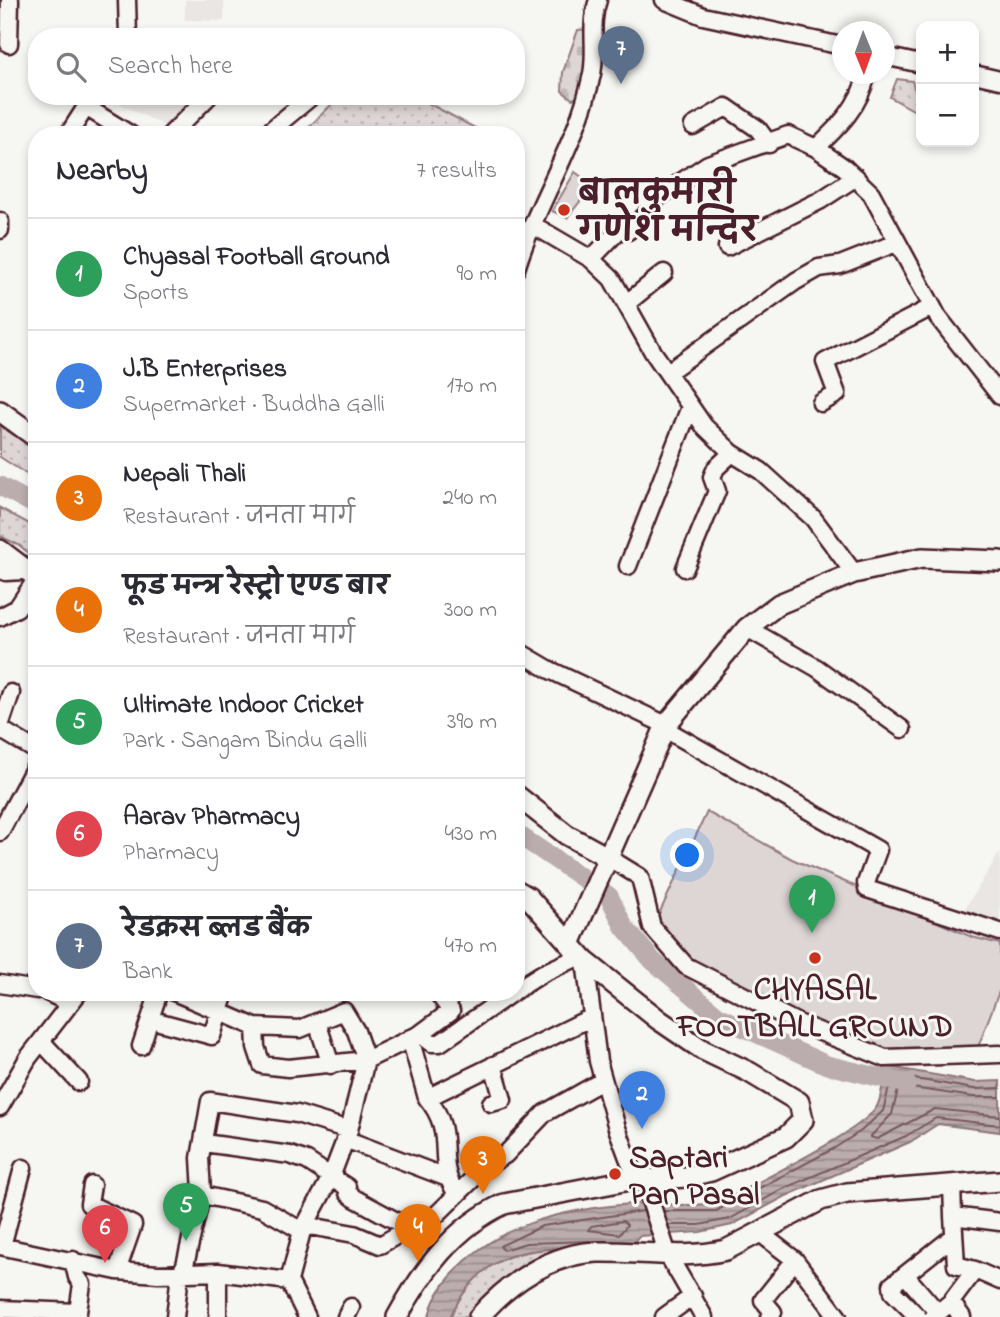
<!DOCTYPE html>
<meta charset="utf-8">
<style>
:root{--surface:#fff;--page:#f2f2f3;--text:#2b2b33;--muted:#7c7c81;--line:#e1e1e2;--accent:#0b8043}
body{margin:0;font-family:"Indie Flower","Playpen Sans Deva",sans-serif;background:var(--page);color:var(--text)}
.controls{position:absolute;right:21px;top:21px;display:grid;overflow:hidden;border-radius:14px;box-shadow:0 4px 10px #0003}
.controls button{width:63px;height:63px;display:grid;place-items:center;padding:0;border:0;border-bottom:2px solid var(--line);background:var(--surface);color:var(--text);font:35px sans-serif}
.compass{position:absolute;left:832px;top:21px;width:63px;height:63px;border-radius:50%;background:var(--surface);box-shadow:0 4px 10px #0003;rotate:179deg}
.you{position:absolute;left:688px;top:856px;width:24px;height:24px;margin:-18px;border:5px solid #fff;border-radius:50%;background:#1a73e8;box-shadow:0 0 0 10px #1a73e833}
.badge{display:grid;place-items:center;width:46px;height:46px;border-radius:50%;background:var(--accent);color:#fff;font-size:23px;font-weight:700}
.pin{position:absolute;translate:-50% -58px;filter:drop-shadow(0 2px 4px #0008)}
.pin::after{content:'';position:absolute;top:37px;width:24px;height:21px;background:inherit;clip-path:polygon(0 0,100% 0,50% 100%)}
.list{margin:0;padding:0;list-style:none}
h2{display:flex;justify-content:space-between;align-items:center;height:91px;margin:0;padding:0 28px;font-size:30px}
h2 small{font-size:23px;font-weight:400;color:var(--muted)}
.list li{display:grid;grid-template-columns:46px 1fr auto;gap:21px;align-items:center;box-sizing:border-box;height:112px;padding:0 28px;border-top:2px solid var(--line)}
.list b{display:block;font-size:26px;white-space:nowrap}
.list p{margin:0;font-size:23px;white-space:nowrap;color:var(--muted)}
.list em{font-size:23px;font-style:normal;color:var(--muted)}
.icon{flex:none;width:38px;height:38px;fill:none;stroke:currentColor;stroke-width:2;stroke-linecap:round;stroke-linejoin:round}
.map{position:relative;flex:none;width:1000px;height:1317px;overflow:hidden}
.search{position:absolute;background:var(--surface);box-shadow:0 4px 10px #0003;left:28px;top:28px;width:497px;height:77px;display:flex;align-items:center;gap:18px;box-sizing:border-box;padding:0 24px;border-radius:28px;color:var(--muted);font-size:26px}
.panel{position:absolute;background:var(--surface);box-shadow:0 4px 10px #0003;left:28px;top:126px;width:497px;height:875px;border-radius:28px}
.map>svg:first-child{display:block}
</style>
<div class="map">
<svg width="1000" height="1317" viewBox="0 0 1000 1317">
<defs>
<pattern id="green-dots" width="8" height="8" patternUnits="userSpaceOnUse" patternTransform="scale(1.75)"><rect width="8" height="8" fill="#ddd6d5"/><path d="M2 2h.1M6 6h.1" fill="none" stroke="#bfb7b7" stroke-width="1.8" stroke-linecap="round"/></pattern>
<pattern id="cemetery-stones" width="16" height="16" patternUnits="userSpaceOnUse" patternTransform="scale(1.75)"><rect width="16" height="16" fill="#ddd6d5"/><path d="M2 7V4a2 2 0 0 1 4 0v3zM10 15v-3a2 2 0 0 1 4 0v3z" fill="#bfb7b7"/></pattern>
<pattern id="water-rules" width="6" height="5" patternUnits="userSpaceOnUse" patternTransform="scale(1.75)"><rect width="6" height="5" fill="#bbadae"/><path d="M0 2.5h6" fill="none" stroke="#9a8c8e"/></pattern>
</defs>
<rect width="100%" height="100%" fill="#f6f6f2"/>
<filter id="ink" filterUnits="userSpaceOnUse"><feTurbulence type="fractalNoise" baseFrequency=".0143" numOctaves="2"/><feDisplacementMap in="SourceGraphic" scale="14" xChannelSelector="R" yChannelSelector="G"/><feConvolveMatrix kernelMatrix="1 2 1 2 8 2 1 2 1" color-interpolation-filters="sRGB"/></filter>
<g filter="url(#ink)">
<!-- built -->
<path fill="#e9e6e3" d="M185,0H224V21L185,20Z
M111,96H198L171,129L108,98Z
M1000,852V923L964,910Z"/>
<!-- green -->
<path fill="url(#green-dots)" stroke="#947a80" stroke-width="2" d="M897,79L912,81L920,104L915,111L890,97Z
M340,96H415L488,135H301Z
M0,426L37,450V481L0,457Z
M0,508L37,528V560L19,545L0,536Z
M564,1248L503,1280L473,1317H450C476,1261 507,1251 564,1248Z"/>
<!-- cemetery -->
<path fill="url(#cemetery-stones)" stroke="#947a80" stroke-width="2" d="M588,29L589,51L581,97L572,99L562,91L563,72L578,30Z"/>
<!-- pitch -->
<path fill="#ddd6d5" stroke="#947a80" stroke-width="2" d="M575,172L593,185L567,218L552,211Z
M707,812L792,859L972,937L1000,944V989L978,1047L886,1055L784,1010L720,977L682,952L658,928V916Z"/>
<!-- water -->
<path fill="url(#water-rules)" stroke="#8e747a" stroke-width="2" d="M884,1066L975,1082L1000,1081V1132L938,1124L910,1142L786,1196L732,1225L700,1232L639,1236L628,1250C552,1247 487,1236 450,1317H429C432,1300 441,1288 452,1275C496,1223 566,1209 632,1204C664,1202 697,1210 728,1199C755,1182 869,1129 878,1104C883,1093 883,1078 884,1066Z"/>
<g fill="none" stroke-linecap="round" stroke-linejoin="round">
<!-- shore -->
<path stroke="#77585f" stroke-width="2" d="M1000,1097H973L899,1086L892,1114L870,1137L877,1139L935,1109L1000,1116
M664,1211H716L833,1149L861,1131L883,1111L892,1075L974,1089L1000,1088
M623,1221L627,1225L620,1234L588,1230L591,1226Z
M668,1225H699L730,1219L783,1189L906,1136L936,1118L1000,1125
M590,1241L526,1243L503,1250L500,1246L542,1226L643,1211"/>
<!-- river -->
<path stroke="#bbadae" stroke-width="19" d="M0,486L37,506
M516,833L609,896L624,927L653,961L718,1016L827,1065L907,1084"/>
<!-- minor casing -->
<g stroke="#4a1f2b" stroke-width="21">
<path id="minor" d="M127,0L128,37
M664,0L703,16L842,46
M9,44L10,0
M884,56L921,64
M867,74C859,107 840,125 816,148L845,168L871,193L938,317L1000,396
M974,74L1000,80
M86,107L131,135
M693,126L726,107L758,129L769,144
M68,135L86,107L99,96
M170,135L209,96
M265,135L312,96
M0,221V230
M533,225L591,259L612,279L653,352L704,426L732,453L761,471L813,518L854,573
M727,247L821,200L856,177
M591,259L623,226L628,231L653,209L648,204L708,164L788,135L816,148
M516,269C536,203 578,143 592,74C597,49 589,25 598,0
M627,303L664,273
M668,372L796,281L819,268L840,265L896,243
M821,403L837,394L825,362L932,307
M628,566L690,407
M685,568L717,491L712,477L716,468L732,453
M0,569L6,572L23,571
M0,617L17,608L37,578
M747,628L817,668L902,729
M516,650L550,670L666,725
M0,726L11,693
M0,729L37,751
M665,729L878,850L866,883L867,889L1000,932
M0,832L37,763
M609,858L640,877L652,927L686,966L798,1023L885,1058L1000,1054
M585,961L598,1061L617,1128L633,1171L643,1181L648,1194L668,1255L704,1317
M0,984L37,990
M516,990L543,973L581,956
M47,992L69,1003
M174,992L255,1027L300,1029L344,1011L356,1031L366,1060L420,1034L432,1043H440L513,992
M160,1022L212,1036L225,992
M317,1022L331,1065
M255,1027L256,1047L262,1065L288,1068L366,1060L349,1130L331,1177L302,1231L289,1281L307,1317
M420,1034L451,1011L437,992
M410,1038L427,1098
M41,1041L79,1082
M141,1046L159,992
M491,1103L503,1100L493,1065
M0,1107L28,1058L79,992
M349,1130L297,1114L210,1101L200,1158L202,1192L207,1196L262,1208L302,1231L310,1226L354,1234L380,1245L408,1229L427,1224L485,1167L505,1155L545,1113L602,1081
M345,1139L445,1177
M204,1143L290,1155L307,1161L347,1187L348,1193L354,1198L411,1229
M952,1184L953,1216L1000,1222
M92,1185L89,1204L133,1225L117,1271
M457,1194C433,1160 458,1135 427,1098L592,1017
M760,1233L795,1260L838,1317
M0,1246L117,1271L158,1274L218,1272L289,1281
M2,1246L23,1168
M975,1270L1000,1281
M906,1276L938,1313
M951,1302L962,1317
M0,1309L78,1312L82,1284L77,1277L73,1260
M175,1317L180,1274L185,1265L202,1192
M218,1317V1272
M346,1317L351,1307
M664,1317L693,1296
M770,1317L773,1312L763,1300L795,1260
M918,1317L893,1292L892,1285L954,1236
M933,1317L951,1302L975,1270L956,1265L953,1216"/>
</g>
<!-- major casing -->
<g stroke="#4a1f2b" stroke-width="24">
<path id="major" d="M0,411L37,438
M0,550L37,578
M516,795L567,835L609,858
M570,944L666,725L747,628L779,604L854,573L922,558L1000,561
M397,1317C423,1270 454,1227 504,1204L624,1181L686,1177L711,1171L786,1137L803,1120L799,1102L749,1072L703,1050L659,1020L585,961L528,897L516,890
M479,1317C508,1283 552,1253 598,1252C641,1251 683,1260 726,1250L821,1200L847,1193L1000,1181"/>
</g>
<!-- minor -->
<use href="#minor" stroke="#f6f6f2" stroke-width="16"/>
<!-- major -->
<use href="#major" stroke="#f6f6f2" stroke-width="19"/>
</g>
</g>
<!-- markers -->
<g fill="#c8321e" stroke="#f6f6f2" stroke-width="2.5">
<circle cx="564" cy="210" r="7"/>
<circle cx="815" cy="958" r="7"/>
<circle cx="615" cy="1174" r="7"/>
</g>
<g text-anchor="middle" stroke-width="6" stroke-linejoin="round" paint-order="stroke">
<!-- poi labels -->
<g font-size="32" font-weight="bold" fill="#4a1f2b" stroke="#f6f6f2" text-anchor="start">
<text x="578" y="203">बालकुमारी<tspan x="578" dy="37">गणेश मन्दिर</tspan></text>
<text x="815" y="999" text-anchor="middle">CHYASAL<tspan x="815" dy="37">FOOTBALL GROUND</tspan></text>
<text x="629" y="1167">Saptari<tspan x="629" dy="37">Pan Pasal</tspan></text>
</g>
</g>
</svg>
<div class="controls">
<button>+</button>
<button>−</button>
</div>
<svg class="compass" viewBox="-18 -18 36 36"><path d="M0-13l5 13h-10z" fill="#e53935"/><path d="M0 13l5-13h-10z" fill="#7c7c81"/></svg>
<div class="you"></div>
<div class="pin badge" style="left:812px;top:933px;background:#2e9e5b">1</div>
<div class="pin badge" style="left:642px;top:1129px;background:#3f7fe0">2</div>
<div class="pin badge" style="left:483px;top:1194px;background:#e8710a">3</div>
<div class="pin badge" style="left:418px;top:1262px;background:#e8710a">4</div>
<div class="pin badge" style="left:186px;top:1241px;background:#2e9e5b">5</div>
<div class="pin badge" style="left:105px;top:1263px;background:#e0444e">6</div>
<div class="pin badge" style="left:621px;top:84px;background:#5c6f8a">7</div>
<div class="search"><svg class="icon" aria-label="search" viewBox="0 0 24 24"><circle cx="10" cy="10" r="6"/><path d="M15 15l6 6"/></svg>Search here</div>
<section class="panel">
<h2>Nearby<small>7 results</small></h2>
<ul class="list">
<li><span class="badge" style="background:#2e9e5b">1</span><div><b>Chyasal Football Ground</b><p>Sports</p></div><em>90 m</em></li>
<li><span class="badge" style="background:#3f7fe0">2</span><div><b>J.B Enterprises</b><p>Supermarket · Buddha Galli</p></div><em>170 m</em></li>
<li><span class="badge" style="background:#e8710a">3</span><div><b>Nepali Thali</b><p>Restaurant · जनता मार्ग</p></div><em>240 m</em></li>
<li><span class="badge" style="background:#e8710a">4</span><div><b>फूड मन्त्र रेस्ट्रो एण्ड बार</b><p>Restaurant · जनता मार्ग</p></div><em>300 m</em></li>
<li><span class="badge" style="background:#2e9e5b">5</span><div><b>Ultimate Indoor Cricket</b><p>Park · Sangam Bindu Galli</p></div><em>390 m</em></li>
<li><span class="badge" style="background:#e0444e">6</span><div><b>Aarav Pharmacy</b><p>Pharmacy</p></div><em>430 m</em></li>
<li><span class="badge" style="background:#5c6f8a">7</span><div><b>रेडक्रस ब्लड बैंक</b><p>Bank</p></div><em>470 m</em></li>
</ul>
</section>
</div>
